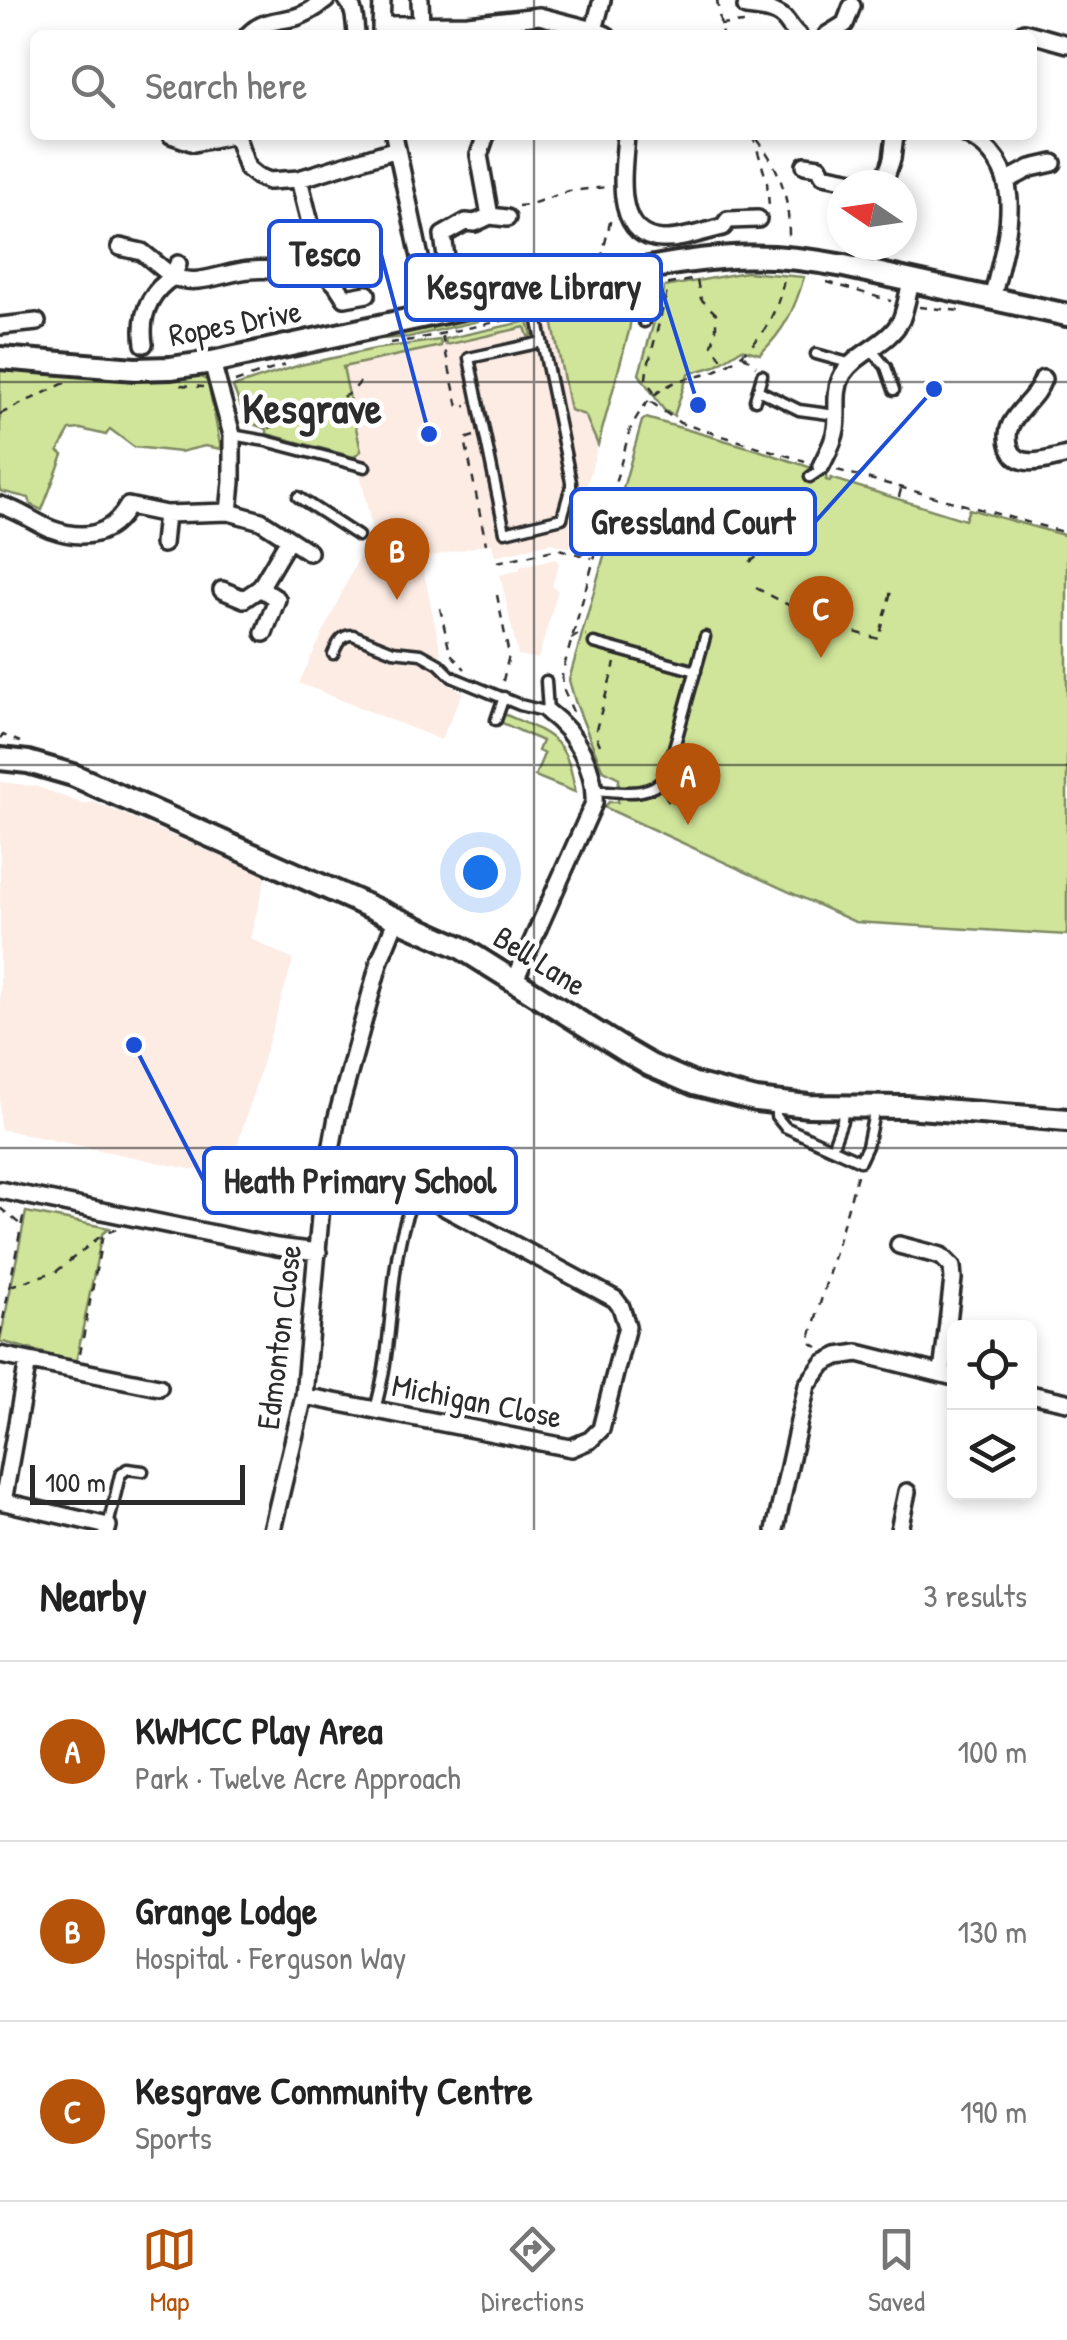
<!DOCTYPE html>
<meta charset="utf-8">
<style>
:root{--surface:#fff;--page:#f2f2f2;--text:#222;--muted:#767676;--line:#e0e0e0;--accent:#b45309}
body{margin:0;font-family:"Patrick Hand",sans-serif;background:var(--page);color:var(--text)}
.controls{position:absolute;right:30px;bottom:30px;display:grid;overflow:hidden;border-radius:15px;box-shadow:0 5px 15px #0003}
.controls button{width:90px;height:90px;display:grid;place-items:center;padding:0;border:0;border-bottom:2px solid var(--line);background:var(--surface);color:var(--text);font:50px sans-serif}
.compass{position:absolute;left:827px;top:170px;width:90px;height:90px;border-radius:50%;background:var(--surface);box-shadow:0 5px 15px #0003;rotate:283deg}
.scale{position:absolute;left:30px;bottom:25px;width:215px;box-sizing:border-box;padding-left:10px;border:5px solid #2b2b2b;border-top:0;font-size:28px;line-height:35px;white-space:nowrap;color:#2b2b2b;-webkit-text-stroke:8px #fff;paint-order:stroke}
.you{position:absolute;left:480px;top:872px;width:35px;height:35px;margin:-25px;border:8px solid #fff;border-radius:50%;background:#1a73e8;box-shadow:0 0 0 15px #1a73e833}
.badge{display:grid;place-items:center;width:65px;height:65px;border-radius:50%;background:var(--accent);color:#fff;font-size:32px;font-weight:700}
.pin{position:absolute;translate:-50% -82px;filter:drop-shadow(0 2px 5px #0008)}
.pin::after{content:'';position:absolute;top:52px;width:35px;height:30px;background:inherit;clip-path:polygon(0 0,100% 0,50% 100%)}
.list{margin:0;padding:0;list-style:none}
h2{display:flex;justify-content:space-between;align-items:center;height:130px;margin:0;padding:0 40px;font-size:42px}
h2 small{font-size:32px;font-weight:400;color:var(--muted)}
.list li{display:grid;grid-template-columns:65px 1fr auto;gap:30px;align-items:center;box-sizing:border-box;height:180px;padding:0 40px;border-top:2px solid var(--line)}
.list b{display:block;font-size:38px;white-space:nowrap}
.list p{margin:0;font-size:32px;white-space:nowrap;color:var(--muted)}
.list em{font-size:32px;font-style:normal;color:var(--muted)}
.icon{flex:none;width:55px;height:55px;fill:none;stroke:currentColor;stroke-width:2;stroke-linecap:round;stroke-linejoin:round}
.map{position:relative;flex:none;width:1067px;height:1530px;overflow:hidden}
.search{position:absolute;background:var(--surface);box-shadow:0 5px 15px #0003;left:30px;right:30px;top:30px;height:110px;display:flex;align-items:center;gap:25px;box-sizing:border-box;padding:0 35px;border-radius:15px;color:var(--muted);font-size:38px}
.sheet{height:670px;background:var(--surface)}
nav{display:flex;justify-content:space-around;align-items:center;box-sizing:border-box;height:140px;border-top:2px solid var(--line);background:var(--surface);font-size:28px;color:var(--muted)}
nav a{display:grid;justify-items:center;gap:5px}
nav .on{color:var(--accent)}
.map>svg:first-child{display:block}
</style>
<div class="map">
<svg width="1067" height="1530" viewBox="0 0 1067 1530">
<rect width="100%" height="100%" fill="#fff"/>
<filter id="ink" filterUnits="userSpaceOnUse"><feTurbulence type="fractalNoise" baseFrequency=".01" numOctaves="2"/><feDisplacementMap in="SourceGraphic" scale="20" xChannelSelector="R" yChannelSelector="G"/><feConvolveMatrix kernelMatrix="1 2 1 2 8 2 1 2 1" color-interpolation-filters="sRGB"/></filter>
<g filter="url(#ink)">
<!-- built -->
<path fill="#fcece4" d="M635,294L629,331L570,548L552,543L495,556L492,543L428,557L420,554L441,653L435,670L447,684L463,692L441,740L299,683L372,530L357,458L267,434V429L247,422L233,387L300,365L375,349L440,340L545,317L593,302Z
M556,559L559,564L552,587L558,590L538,659L518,655L500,575L520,570V566Z
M0,782L35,786L83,804L92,802L104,806L266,876L250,938L293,960L228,1177L0,1129Z"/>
<!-- green -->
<path fill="#d0e59a" stroke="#7e8862" stroke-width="2.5" d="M746,272L804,277C795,309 784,331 760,354L742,349L715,366L688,374L674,416L664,410L639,374L664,287Z
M635,294L629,331L598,445L585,415L570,410L551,315L593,302Z
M483,314L479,321L409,337L368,340L336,347L333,345Z
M528,321L532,335L528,336L525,327L446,345L445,339Z
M440,340L441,346L343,367L361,451L354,457L267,434V429L247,422L233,387L300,365L375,349Z
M0,366L195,374L208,381L221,449L205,446L180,452L134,447L110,429L106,435L81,429L70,430L58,451L63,455L42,510L31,505L29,498L0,491Z
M646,418L755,449L827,473L826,480L830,481L831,478L965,520L969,509L1067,536V935L855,922L604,807L609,802H618L619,778L602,769L575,701L569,680L642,421Z
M504,714C550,734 568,737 575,792L535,776L544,754L538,751L542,741L500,722Z
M26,1212L109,1228L102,1234L76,1362L0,1341Z"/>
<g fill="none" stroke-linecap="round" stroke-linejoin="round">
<!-- service casing -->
<g stroke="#2b2b2b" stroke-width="15">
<path id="service" d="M533,297L571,482V486L562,518L505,532L469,358L542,342
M644,322L653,288L649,268
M871,349L886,367L894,390
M816,354L852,364
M758,390L799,410L836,415
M755,400L762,375
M232,435L266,441L365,467
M810,477L819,471L821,466
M298,497L358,536
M594,643L696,671
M333,654C337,645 341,634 353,635L393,651L421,654L439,664L452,677L520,705L548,712L546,681
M496,720L504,697
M594,790C620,791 649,799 666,776L705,637
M776,1103V1116L785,1127L860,1161L867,1146L875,1108
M832,1148L842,1121L843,1110
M375,1410C379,1394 383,1379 385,1363C394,1305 391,1246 416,1192
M108,1526L120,1475L127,1469L143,1471"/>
</g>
<!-- minor casing -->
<g stroke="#2b2b2b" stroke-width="22">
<path id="minor" d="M347,0C355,9 355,23 356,35
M420,0L421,24
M746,7C760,9 778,9 787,22C790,26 793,31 798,35
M381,25L468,24L539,16L594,30L606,35
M594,30L602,0
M381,31L382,0
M248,35C262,20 277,22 296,17C307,14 317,7 326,0
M827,35L845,24L852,6
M1020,35L1024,32L1067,44
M171,135L194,143L232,135
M236,135L247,168L257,176L269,181L299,179L397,149
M394,135L432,314
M486,135L479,155L490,216
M626,135C624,169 611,236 662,239C681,240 704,231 723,227L728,220L758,219
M967,135C1033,169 1005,242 992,299
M805,165L819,167L823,175L874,185
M1008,180L1031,168L1053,163
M883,185L892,159L895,135
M120,247L142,252L173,277L178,264
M307,256L336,284L345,298L367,294
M447,265L443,235L466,222L475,223L490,216L507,218
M0,326L37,322
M144,344C140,316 148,293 173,277C199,287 224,272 250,270C266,268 283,273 297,265C307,259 311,250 314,239L299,179
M212,362L232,435V482L229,512L261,521L289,539L260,588L244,599L222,590
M1043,379C1037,397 1020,407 1011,424C1007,432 1007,439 1010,448C1018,471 1050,459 1067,455
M821,466C827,454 834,442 836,429C839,410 833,392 843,374C857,352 889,344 901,320C906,308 908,294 911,281
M0,505C19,510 34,522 51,529C84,541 111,536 128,506L166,514L229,512
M289,539L309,552
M163,544L166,514
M260,588L277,599L264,633
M515,980L594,803C596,768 575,732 548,712
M0,1190L277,1247L318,1252
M899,1245L941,1256L952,1267L953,1279L942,1374
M0,1355L159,1387
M1030,1394L1067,1402
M304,1396L571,1448L590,1440L601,1429L627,1326L621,1307L615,1299L416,1192L384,1179L328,1167
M0,1501L108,1526L107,1530
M3,1502L28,1361
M272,1530L304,1396L321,1206L337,1117L380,960L397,918
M775,1530L807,1385L824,1363L838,1356L858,1353L954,1377
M899,1530L907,1492"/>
</g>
<!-- tertiary casing -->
<g stroke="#2b2b2b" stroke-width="28">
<path id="tertiary" d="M0,358L135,369L171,368L212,362L649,268C723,254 771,252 844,266L1067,315
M0,759L28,762L73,775L460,947L626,1051L650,1065L694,1084L756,1100L808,1106L906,1107L1067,1120"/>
</g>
<!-- path -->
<path stroke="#2b2b2b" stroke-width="2.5" stroke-dasharray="8 8" stroke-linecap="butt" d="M717,0L722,35
M720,25L744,23
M753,135L767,182L769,206
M757,139C782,172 789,197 789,238
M518,206L528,205L569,191L607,187
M601,260L612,214
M697,281L701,299L716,314V331L712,345L726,365
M827,282L891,301
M919,307L961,311
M547,311L572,303
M442,336L458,407L467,406
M390,343L412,340L524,316
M743,355L756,366
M235,382L285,365
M181,385L203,387
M654,393L646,378L647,370L669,284L697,279
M651,402L680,423L805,461
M0,414L67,382
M269,428L351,393L360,382
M474,436L465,439L486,544
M837,470L1067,533
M899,497L901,489
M497,562L559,549L592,558
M750,562L758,556
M756,588L802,612
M497,595L509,655L502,685
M440,608L450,653L465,669
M800,611L799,616L879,639L891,591
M571,639L579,634L586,635
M573,712L563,688L562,674L630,430C641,406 658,386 685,379C695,376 705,376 715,371C757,351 776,320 785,275
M0,738L3,735L20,742
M600,745L595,733L615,663
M665,795L671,807
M0,1208L21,1225
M10,1286L57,1271L102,1235
M0,1335L24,1212
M818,1347L809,1342L858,1172
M80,1354L103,1234L117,1229"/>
<!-- service -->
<use href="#service" stroke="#fff" stroke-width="8"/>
<!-- minor -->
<use href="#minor" stroke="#fff" stroke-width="15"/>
<!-- tertiary -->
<use href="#tertiary" stroke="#fff" stroke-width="20"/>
</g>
</g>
<!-- grid -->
<path fill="none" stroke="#2b2b2b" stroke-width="2.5" stroke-opacity="0.55" d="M534,0V35M534,135V1530M0,382H1067M0,765H1067M0,1148H1067"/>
<g text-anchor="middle" stroke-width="9" stroke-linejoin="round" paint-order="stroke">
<!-- street labels -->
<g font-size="32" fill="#2b2b2b" stroke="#fff">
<text transform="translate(235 323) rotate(-11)" y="11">Ropes Drive</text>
<text transform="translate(540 961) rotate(32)" y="11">Bell Lane</text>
<text transform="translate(279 1337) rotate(-83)" y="11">Edmonton Close</text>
<text transform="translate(477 1401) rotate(11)" y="11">Michigan Close</text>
</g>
<!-- district labels -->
<g font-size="42" font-weight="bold" fill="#2b2b2b" stroke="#fff">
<text x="312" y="423">Kesgrave</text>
</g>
</g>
<!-- callouts -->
<path fill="none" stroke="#1d4ed8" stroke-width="4" d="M429 434L381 254M698 405L661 287M934 389L815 522M134 1045L204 1181"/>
<g fill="#1d4ed8" stroke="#fff" stroke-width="4">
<circle cx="429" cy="434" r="10"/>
<circle cx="698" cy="405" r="10"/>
<circle cx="934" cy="389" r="10"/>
<circle cx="134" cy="1045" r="10"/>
</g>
<g fill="#fff" stroke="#1d4ed8" stroke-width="4">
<rect x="269" y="221" width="112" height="65" rx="10"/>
<rect x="406" y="255" width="255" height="65" rx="10"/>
<rect x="571" y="489" width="244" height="65" rx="10"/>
<rect x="204" y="1148" width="312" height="65" rx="10"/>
</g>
<g font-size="35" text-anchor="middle" font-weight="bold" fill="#2b2b2b">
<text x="325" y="266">Tesco</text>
<text x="534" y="299">Kesgrave Library</text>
<text x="693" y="534">Gressland Court</text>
<text x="360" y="1193">Heath Primary School</text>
</g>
</svg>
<div class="controls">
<button><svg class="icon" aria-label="locate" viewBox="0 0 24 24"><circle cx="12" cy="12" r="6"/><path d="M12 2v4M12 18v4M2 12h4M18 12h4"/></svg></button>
<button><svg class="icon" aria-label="layers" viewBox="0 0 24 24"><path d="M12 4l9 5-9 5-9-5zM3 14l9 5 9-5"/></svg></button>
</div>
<svg class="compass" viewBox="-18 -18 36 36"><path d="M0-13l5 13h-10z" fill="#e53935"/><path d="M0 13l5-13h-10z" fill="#767676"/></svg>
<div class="scale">100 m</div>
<div class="you"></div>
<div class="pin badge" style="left:688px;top:825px">A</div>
<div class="pin badge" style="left:397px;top:600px">B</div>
<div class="pin badge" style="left:821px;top:658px">C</div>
<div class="search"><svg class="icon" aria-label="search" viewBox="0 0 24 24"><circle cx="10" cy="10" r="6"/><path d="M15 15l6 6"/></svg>Search here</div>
</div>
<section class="sheet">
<h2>Nearby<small>3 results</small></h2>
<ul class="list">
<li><span class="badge">A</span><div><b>KWMCC Play Area</b><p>Park · Twelve Acre Approach</p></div><em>100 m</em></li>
<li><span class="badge">B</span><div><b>Grange Lodge</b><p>Hospital · Ferguson Way</p></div><em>130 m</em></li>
<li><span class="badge">C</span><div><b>Kesgrave Community Centre</b><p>Sports</p></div><em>190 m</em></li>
</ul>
</section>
<nav>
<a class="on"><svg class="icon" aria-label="map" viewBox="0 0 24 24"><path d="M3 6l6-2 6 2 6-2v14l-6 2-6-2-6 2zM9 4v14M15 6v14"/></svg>Map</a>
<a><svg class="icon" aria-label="directions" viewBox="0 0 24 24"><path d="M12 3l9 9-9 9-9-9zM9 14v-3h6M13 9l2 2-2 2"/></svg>Directions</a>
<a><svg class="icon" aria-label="saved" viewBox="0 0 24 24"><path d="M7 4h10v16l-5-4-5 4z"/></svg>Saved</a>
</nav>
